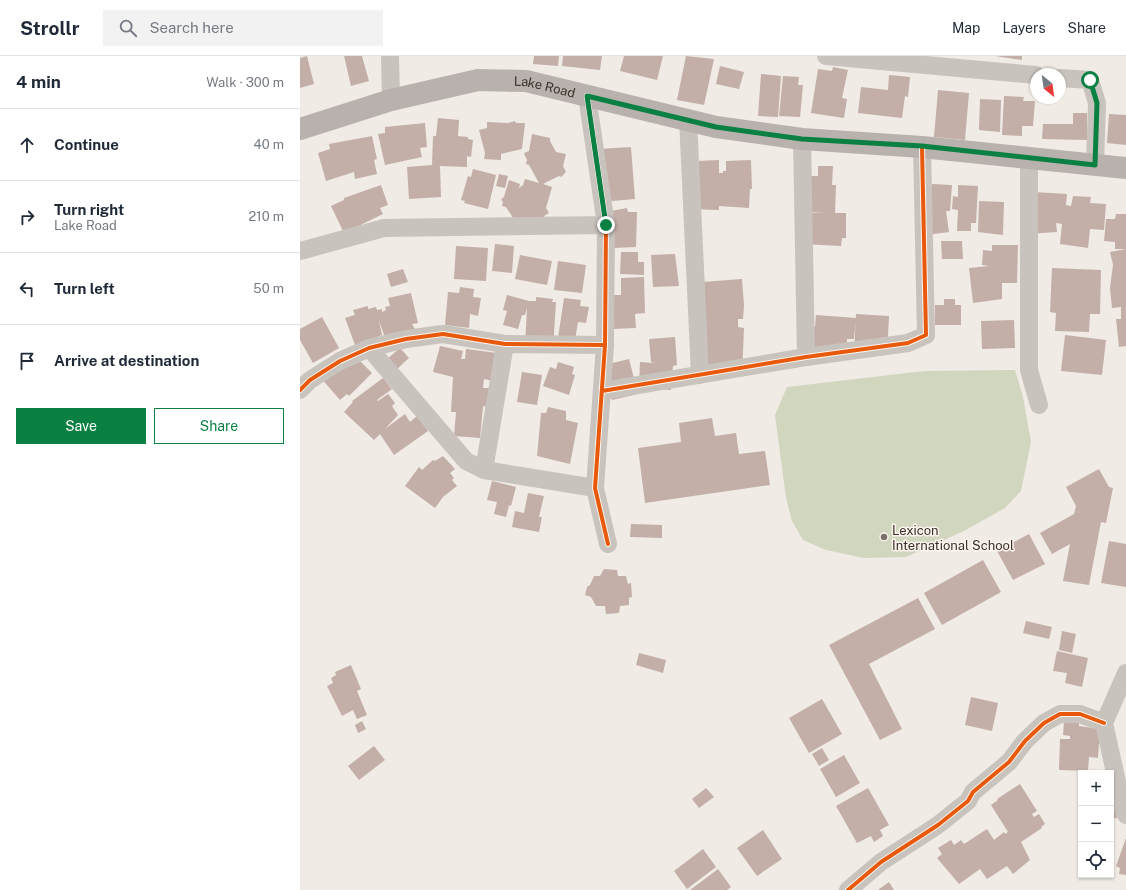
<!DOCTYPE html>
<meta charset="utf-8">
<style>
:root{--surface:#fff;--page:#f2f2f3;--text:#1f2937;--muted:#747a83;--line:#e0e1e3;--accent:#0b8043}
body{margin:0;font-family:"Public Sans",sans-serif;background:var(--page);color:var(--text)}
.controls{position:absolute;right:12px;bottom:12px;display:grid;overflow:hidden;border-radius:0px;box-shadow:0 1px 3px #0004}
.controls button{width:36px;height:36px;display:grid;place-items:center;padding:0;border:0;border-bottom:1px solid var(--line);background:var(--surface);color:var(--text);font:20px sans-serif}
.compass{position:absolute;left:730px;top:12px;width:36px;height:36px;border-radius:50%;background:var(--surface);box-shadow:0 1px 3px #0004;rotate:151deg}
.stop{position:absolute;width:12px;height:12px;margin:-9px;border:3px solid #0b8043;border-radius:50%;background:#fff}
.stop.end{background:#0b8043;border-color:#fff;box-shadow:0 1px 4px #0008}
.list{margin:0;padding:0;list-style:none}
h2{display:flex;justify-content:space-between;align-items:center;height:52px;margin:0;padding:0 16px;font-size:17px}
h2 small{font-size:13px;font-weight:400;color:var(--muted)}
.list li{display:grid;grid-template-columns:26px 1fr auto;gap:12px;align-items:center;box-sizing:border-box;height:72px;padding:0 16px;border-top:1px solid var(--line)}
.list b{display:block;font-size:15px;white-space:nowrap}
.list p{margin:0;font-size:13px;white-space:nowrap;color:var(--muted)}
.list em{font-size:13px;font-style:normal;color:var(--muted)}
.actions{display:flex;gap:8px;padding:12px 16px}
.actions a{flex:1;padding:9px 0;border:1px solid var(--accent);border-radius:0px;text-align:center;font-size:14px;color:var(--accent)}
.actions .main{background:var(--accent);color:#fff}
.icon{flex:none;width:22px;height:22px;fill:none;stroke:currentColor;stroke-width:2;stroke-linecap:round;stroke-linejoin:round}
.map{position:relative;flex:none;width:826px;height:834px;overflow:hidden}
header{display:flex;align-items:center;gap:24px;box-sizing:border-box;height:56px;padding:0 20px;background:var(--surface);border-bottom:1px solid var(--line)}
header strong{font-size:19px}
nav{display:flex;gap:22px;margin-inline-start:auto;font-size:14px}
.search{width:280px;height:36px;background:var(--page);display:flex;align-items:center;gap:10px;box-sizing:border-box;padding:0 14px;border-radius:0px;color:var(--muted);font-size:15px}
main{display:flex}
aside{flex:1;background:var(--surface)}
.map>svg:first-child{display:block}
</style>
<header>
<strong>Strollr</strong>
<div class="search"><svg class="icon" aria-label="search" viewBox="0 0 24 24"><circle cx="10" cy="10" r="6"/><path d="M15 15l6 6"/></svg>Search here</div>
<nav><a>Map</a><a>Layers</a><a>Share</a></nav>
</header>
<main>
<aside>
<h2>4 min<small>Walk · 300 m</small></h2>
<ul class="list">
<li><svg class="icon" aria-label="ahead" viewBox="0 0 24 24"><path d="M12 20V5M6 11l6-6 6 6"/></svg><div><b>Continue</b></div><em>40 m</em></li>
<li><svg class="icon" aria-label="right" viewBox="0 0 24 24"><path d="M7 20v-9h11M14 6l5 5-5 5"/></svg><div><b>Turn right</b><p>Lake Road</p></div><em>210 m</em></li>
<li><svg class="icon" aria-label="left" viewBox="0 0 24 24"><path d="M17 20v-9H6M10 6l-5 5 5 5"/></svg><div><b>Turn left</b></div><em>50 m</em></li>
<li><svg class="icon" aria-label="arrive" viewBox="0 0 24 24"><path d="M6 21V4h12l-3 4 3 4H6"/></svg><div><b>Arrive at destination</b></div></li>
</ul>
<div class="actions"><a class="main">Save</a><a>Share</a></div>
</aside>
<div class="map">
<svg width="826" height="834" viewBox="0 0 826 834">
<rect width="100%" height="100%" fill="#f0ebe5"/>
<!-- green -->
<path fill="#d1d6bf" d="M715,314L723,341L731,386L721,435L705,452L664,475L606,501L564,502L526,494L503,484L492,465L486,442L475,359L487,331L624,315Z"/>
<!-- building -->
<path fill="#c3afa7" d="M7,0L14,28L0,32V2Z
M44,0H62L69,25L51,30Z
M234,0H259L258,10L233,8Z
M263,0H302L300,14L262,10Z
M324,0H363L357,24L320,15Z
M386,0L414,3L404,49L377,44Z
M695,0H722V4Z
M420,10L444,16L439,33L416,28Z
M533,11L548,14L542,42L547,43L544,62L511,57L518,13L532,15Z
M461,18L481,20L478,61L458,60Z
M589,19L610,21L608,41L605,40L602,62L558,57L561,31L588,34Z
M483,20L499,21L498,29H503L500,61L479,60Z
M638,34L669,37L665,84L634,81Z
M704,40L724,41L723,45H735L733,70H722V80L702,79Z
M680,43L701,44L700,76L679,74Z
M773,57H787V84L742,83L743,68H773Z
M809,58L826,59V89L807,87Z
M138,62L159,64L158,80L168,81V83L173,84L171,101L167,100V111L140,110L141,141L109,143L107,111L132,109L133,80H136Z
M215,65L216,67H225L222,93L201,98V104L184,103L185,97L179,74L187,72V66L208,67Z
M125,67L127,91L120,92L122,101L85,109L78,78L85,77V71Z
M232,78L250,82V85L256,96L266,98L263,110L266,116L261,121L259,120L243,128L252,131L246,152L249,157L244,160L241,169L221,174L206,151L202,150L203,146L201,143L204,141L209,124L220,128L219,132L223,129L225,123L239,127L229,109L226,108L227,104L224,97L229,95Z
M72,80L77,103L74,104L77,118L55,123L54,116L26,125L18,97L30,93L29,88Z
M331,91L335,143L301,146L298,93Z
M419,104V117H423V115H426V105L451,104L452,133H450L449,152L419,150V154L386,153L398,105Z
M518,110H533L532,129H536L535,157H546V182H542L541,190L503,188L507,157H524L506,156L508,120H518Z
M173,113L196,119L188,153L164,147L165,145L161,144L168,120L171,121Z
M199,118L208,120L205,132L196,130Z
M632,128L652,129L650,155H646L649,176L626,179Z
M81,129L88,149L80,152L83,158L44,177L31,150L44,144V142Z
M658,129L678,130L676,167H671V175H657L658,154L652,153L653,140L658,141Z
M734,136L767,138L766,149L771,150L773,140L791,141L790,147L806,148L804,174L790,173L788,192L760,188L762,168L756,167L757,176L726,178Z
M679,145L704,146L703,179L678,176Z
M327,152L328,156H337L336,191L314,192L306,156Z
M816,158H826V193H815V186L804,185L806,163H815Z
M641,185H662L663,203H642Z
M195,188L214,190L212,217L192,215Z
M692,189H718L717,227H702V243L673,247L669,212L689,210L682,209L683,194L692,195Z
M156,190L188,192L186,225L154,223Z
M826,193V290L819,291L816,263H821V251L812,252L810,232L813,209L810,196Z
M321,196H338V206H344V219L320,218Z
M375,198L379,230L353,231L351,199Z
M220,199L252,205L247,229L215,223Z
M258,205L286,209L282,237L254,234Z
M752,212L801,214L800,258H790L789,276L755,275L756,257L750,256Z
M103,213L108,226L91,231L87,218Z
M344,221L345,257L335,258L336,272L312,273L311,239H321V222Z
M442,223L444,249L443,263H438V271L444,272L442,321L394,319L402,226Z
M160,231L174,233L173,241L181,242L178,260L170,258L169,272L145,269L148,236L159,237Z
M111,237L118,267L112,268L115,273L86,284L79,265L82,279L55,289L45,262L55,259L53,254L68,250V253L76,251L77,254L82,253V256L86,254L85,251L90,250L88,242Z
M207,239L229,245H236V241L253,243L252,246H256L253,293L225,291L227,252L225,259H222L218,273L203,269L207,255L203,254Z
M264,242L281,244L280,250L289,251L286,267L278,266L275,284L258,282Z
M644,243H655V249H661V269H635V249H644Z
M556,258L589,260L587,299L554,298Z
M516,259L556,262L554,283H547V295L503,294L505,271H515Z
M22,261L39,292L13,307L0,284V273Z
M714,264L715,292L682,293L681,265Z
M765,279L806,284L802,319L761,315Z
M375,281L377,309L373,310L371,334L339,332L340,306L355,307L351,306L349,283Z
M140,290L163,295L161,303H165L166,293L197,297L193,325L184,323L183,332H190L187,351L183,350L180,382L154,380L156,356H151L153,321L133,316Z
M100,292L109,302L95,315L86,304Z
M56,301L72,317L49,340L47,338L40,344L20,321Z
M329,303L338,338L312,344L304,309Z
M258,306L274,311L272,318L275,319L269,339L243,330L250,311L256,313Z
M222,316L242,319L237,349L217,346Z
M83,322L92,333L77,344L78,345L88,338L95,347L92,350L98,359L85,373L105,358L110,366L117,360L128,375L94,399L80,378L74,384L44,356L53,346L52,345Z
M248,351L266,355V364L278,367L270,408L237,400L241,357H246Z
M412,362L415,380L436,377L439,398L465,395L470,429L345,447L338,392L381,386L379,367Z
M143,400L155,413L150,417L154,422L152,424L157,430L143,441L135,452L105,430L119,411L122,414L133,404L135,405Z
M799,413L809,431L813,432L806,467L801,466L789,529L763,525L770,488L752,498L740,477L774,458L776,450L766,431Z
M192,425L216,431L211,450L209,449L206,461L194,458L197,446L187,444Z
M228,437L244,440L239,461H242L239,476L212,471L215,455L224,457Z
M331,468L362,469V482L330,481Z
M729,478L745,508L713,524L697,495Z
M809,485L826,488V531L801,527Z
M683,504L701,536L642,569L624,537Z
M304,513L317,514L318,520H326L328,528L331,527L332,541L329,542V549L320,550L319,557L306,558L305,550H296L291,541L285,539L287,531L290,529L294,520H300Z
M618,542L635,573L569,608L602,673L580,684L529,589Z
M726,565L752,571L749,583L723,577Z
M762,575L776,578L772,597L759,594Z
M757,595L788,602L782,631L765,627L767,617L753,615Z
M339,597L366,604L363,617L336,609Z
M51,609L61,633L57,635L67,659L57,663L53,654L42,660L27,630L33,627L31,622L36,619L35,616Z
M671,641L698,647L692,675L665,669Z
M522,643L542,678L509,697L489,662Z
M62,665L66,673L58,677L55,669Z
M764,665L779,666V670L800,673L798,702L789,701L788,715L759,714L760,683H770V680L763,679Z
M74,690L85,704L59,724L48,710Z
M522,692L529,704L519,710L512,698Z
M544,699L560,727L536,741L520,713Z
M811,718L822,745L812,748L818,761L811,764Z
M720,728L737,755L732,758L734,761L739,758L745,768L741,771L742,772L721,786L730,804L713,818L707,810L687,823L680,813L659,828L637,802L642,798L638,792L651,784L654,789L661,784L664,788L687,773L694,784L704,776L705,778L708,776L691,749L698,744L697,743Z
M406,732L414,741L399,752L392,743Z
M568,732L589,769L580,774L583,780L574,786L571,780L557,787L536,750Z
M463,774L482,803L457,820L437,792Z
M826,782V819L819,818L820,812L816,810Z
M403,793L416,811L387,833L374,815Z
M418,813L431,831L427,834H390Z
M589,826L594,834H578Z"/>
<g fill="none" stroke-linecap="round" stroke-linejoin="round">
<!-- street -->
<path stroke="#c9c3be" stroke-width="18" d="M90,0L91,44
M526,0L736,19
M760,22L790,24L797,47L795,109
M287,40L306,169L305,289L295,432L308,488
M388,63L400,319
M502,83L506,301
M729,103V314L739,349
M0,195L84,172L306,169
M69,292L166,405L184,414L295,432
M0,334L10,324L40,305L69,292L106,283L143,278L205,288L305,289
M302,335L506,301L608,287L626,279L622,91
M184,414L205,288
M826,617L804,667L823,753L826,759
M548,834L581,806L638,769L668,745L673,736L709,706L725,685L744,667L760,658H780L804,667"/>
<!-- primary -->
<path stroke="#b8b1ad" stroke-width="22" id="s1" d="M0,73L91,44L178,24L226,25L416,71L502,83L622,91L826,112"/>
<!-- cycleway casing -->
<g stroke="#fbf5ee" stroke-width="6">
<path id="cycleway" d="M287,40L306,169L305,289L295,432L308,488
M0,334L10,324L40,305L69,292L106,283L143,278L205,288L305,289
M302,335L506,301L608,287L626,279L622,91
M548,834L581,806L638,769L668,745L673,736L709,706L725,685L744,667L760,658H780L804,667"/>
</g>
<!-- cycleway -->
<use href="#cycleway" stroke="#e8590c" stroke-width="4"/>
</g>
<g fill="none" stroke-linecap="round" stroke-linejoin="round">
<!-- route -->
<path stroke="#0b8043" stroke-width="5" d="M306,169L287,40L416,71L502,83L622,90L795,109L797,47L790,24"/>
</g>
<!-- markers -->
<circle fill="#7a716c" stroke="#fbf5ee" stroke-width="1.5" cx="584" cy="481" r="4"/>
<g text-anchor="middle" stroke-width="3" stroke-linejoin="round" paint-order="stroke">
<!-- street labels -->
<g font-size="13" fill="#3b302b" stroke="#fbf5ee">
<text dy="5" stroke="none"><textPath href="#s1" startOffset="252">Lake Road</textPath></text>
</g>
<!-- poi labels -->
<g font-size="13" fill="#3b302b" stroke="#fbf5ee" text-anchor="start">
<text x="592" y="479">Lexicon<tspan x="592" dy="15">International School</tspan></text>
</g>
</g>
</svg>
<div class="controls">
<button>+</button>
<button>−</button>
<button><svg class="icon" aria-label="locate" viewBox="0 0 24 24"><circle cx="12" cy="12" r="6"/><path d="M12 2v4M12 18v4M2 12h4M18 12h4"/></svg></button>
</div>
<svg class="compass" viewBox="-18 -18 36 36"><path d="M0-13l5 13h-10z" fill="#e53935"/><path d="M0 13l5-13h-10z" fill="#747a83"/></svg>
<div class="stop" style="left:790px;top:24px"></div>
<div class="stop end" style="left:306px;top:169px"></div>
</div>
</main>
